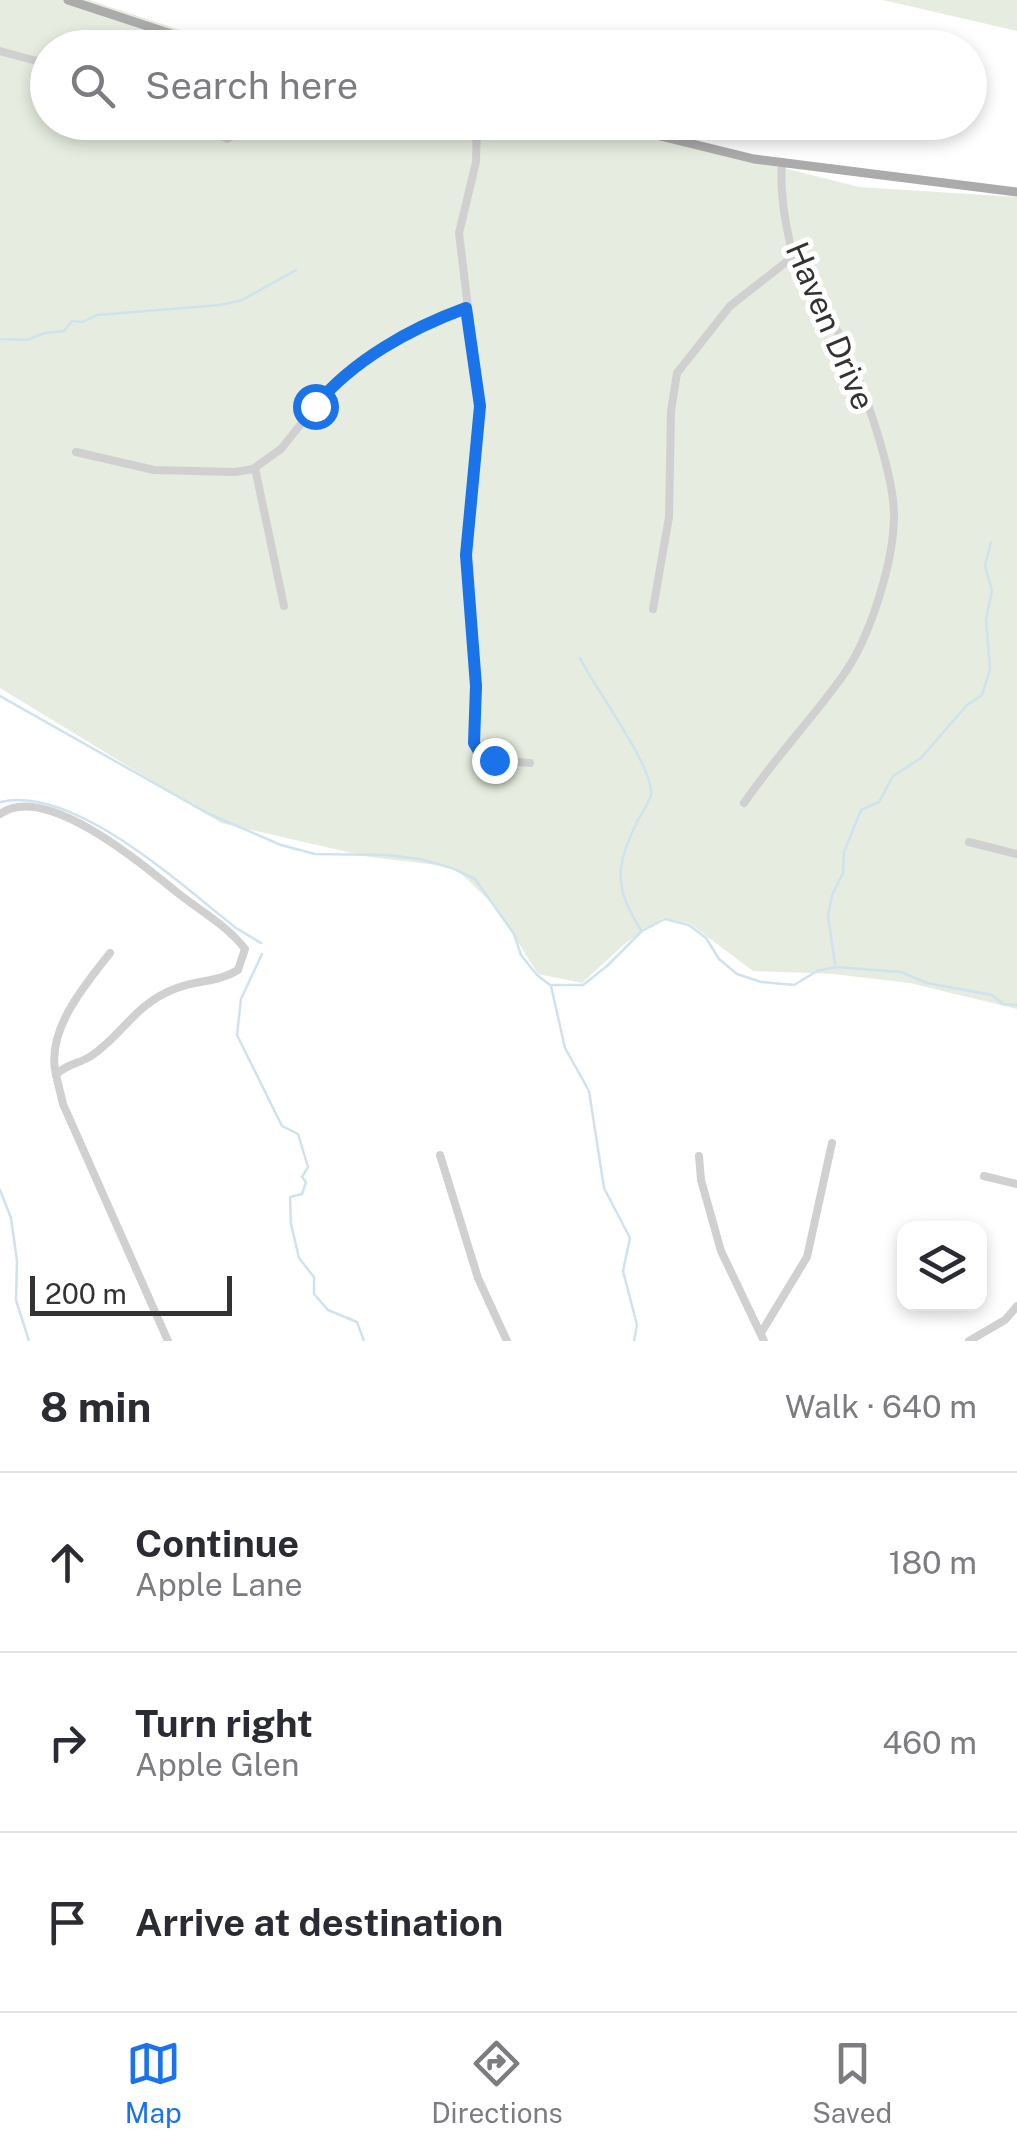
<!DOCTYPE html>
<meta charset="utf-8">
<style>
:root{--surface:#fff;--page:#f2f2f3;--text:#2b2b33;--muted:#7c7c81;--line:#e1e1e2;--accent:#1a73e8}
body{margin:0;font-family:"Public Sans",sans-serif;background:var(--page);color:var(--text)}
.controls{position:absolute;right:30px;bottom:30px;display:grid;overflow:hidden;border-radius:20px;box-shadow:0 5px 15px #0003}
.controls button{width:90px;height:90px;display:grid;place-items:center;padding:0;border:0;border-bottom:2px solid var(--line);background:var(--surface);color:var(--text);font:50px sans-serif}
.scale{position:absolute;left:30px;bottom:25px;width:202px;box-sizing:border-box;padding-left:10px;border:5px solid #333;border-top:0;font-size:28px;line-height:35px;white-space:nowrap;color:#333;-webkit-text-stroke:8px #fff;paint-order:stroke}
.stop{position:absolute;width:30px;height:30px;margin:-22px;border:8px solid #1a73e8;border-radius:50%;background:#fff}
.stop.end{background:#1a73e8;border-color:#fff;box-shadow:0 2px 10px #0008}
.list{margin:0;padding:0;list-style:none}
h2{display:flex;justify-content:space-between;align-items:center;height:130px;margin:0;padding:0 40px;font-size:42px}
h2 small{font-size:32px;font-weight:400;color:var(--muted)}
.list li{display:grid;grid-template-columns:65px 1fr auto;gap:30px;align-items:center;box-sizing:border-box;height:180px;padding:0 40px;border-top:2px solid var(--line)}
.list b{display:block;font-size:38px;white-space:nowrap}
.list p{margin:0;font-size:32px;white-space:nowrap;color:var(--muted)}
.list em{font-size:32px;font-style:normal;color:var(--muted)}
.icon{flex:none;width:55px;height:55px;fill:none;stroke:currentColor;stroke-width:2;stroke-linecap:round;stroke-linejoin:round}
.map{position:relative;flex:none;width:1017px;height:1341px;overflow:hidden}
.search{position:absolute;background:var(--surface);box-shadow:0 5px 15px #0003;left:30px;right:30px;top:30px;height:110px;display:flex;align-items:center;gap:25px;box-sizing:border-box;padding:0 35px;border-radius:55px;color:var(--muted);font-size:38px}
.sheet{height:670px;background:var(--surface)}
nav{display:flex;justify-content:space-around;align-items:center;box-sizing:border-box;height:140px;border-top:2px solid var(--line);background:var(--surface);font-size:28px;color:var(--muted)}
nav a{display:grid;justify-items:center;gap:5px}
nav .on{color:var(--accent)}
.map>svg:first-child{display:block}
</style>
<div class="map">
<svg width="1017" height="1341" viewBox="0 0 1017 1341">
<rect width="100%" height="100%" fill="#fff"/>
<!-- green -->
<path fill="#e6ecdf" d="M0,0H89L202,37L255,47L48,48V122L605,123L859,187L1017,197V1009L910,983L833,974L753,971L689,923L663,918L627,942L582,983L538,974L496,907L454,867L369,857L221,823L0,688Z
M883,0H1017V31Z"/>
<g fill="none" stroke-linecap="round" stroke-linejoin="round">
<!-- stream -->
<path stroke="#cfe2ee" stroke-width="2.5" d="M0,339L27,340L45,333L64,331L72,321L83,322L97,315L220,305L242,300L296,270
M580,658C594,687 655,769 651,795C649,803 641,814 637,822C615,868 614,887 641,930
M0,696L207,813L281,845L315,854L387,855L419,859L452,868L475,879L514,934L521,955L537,975L550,985H583L607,966L642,931L665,919L689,925L706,938L719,959L737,974L761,982L794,985L817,971L836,967L901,972L927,983L992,995L1003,1004L1017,1005
M0,802C73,784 181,885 236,928L261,943
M262,954L241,999L237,1035L282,1126L298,1134L308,1167L302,1177L306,1182L302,1194L290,1197L291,1224L299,1258L314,1277V1294L328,1310L357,1322L364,1341
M835,964L828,916L832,895L843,873L844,852L861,810L879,802L893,776L921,758L967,705L982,695L990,669L986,619L992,591L985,566L991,542
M551,986L565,1048L589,1091L604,1188L630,1238L623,1271L637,1325L634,1341
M0,1190L11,1218L17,1261L16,1300L29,1341"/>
<!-- minor -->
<path stroke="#d0d0d0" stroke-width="8" d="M0,51L48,64
M202,122L227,139L234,135L233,122
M477,122L476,162L459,233L480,406L466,555L475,686V743L481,755L494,760L530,763
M76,452L154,470L235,472L253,469L281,449L328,390L372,353L466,308
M255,468L284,606
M653,609L669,517L671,411L677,373L730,306L794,256
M744,803C774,759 811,720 842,677C870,639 895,559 894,512C892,465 857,366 834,324C827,311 815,301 807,288C789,258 779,197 782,162
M0,814C44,782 140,862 174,890C197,909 227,925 245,949L238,970C219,982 198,980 177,988C135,1003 123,1035 91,1056C79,1064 66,1064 56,1075L63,1104L168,1341
M969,842L1017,854
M56,1075C45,1031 85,985 110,953
M440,1155L478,1278L507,1341
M699,1156L701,1180L721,1251L764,1341
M984,1176L1017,1184
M761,1333L807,1257L832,1143
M969,1341L1005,1320L1017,1306"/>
<!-- major -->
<path stroke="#ababab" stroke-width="9" d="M68,0L214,48
M603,122L754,159L1017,192"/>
</g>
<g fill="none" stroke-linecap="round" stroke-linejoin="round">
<!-- route -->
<path stroke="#1a73e8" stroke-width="12" d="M315,406C353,360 411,328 466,308L480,406L466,555L476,686L474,743L481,755L494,760"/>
</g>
<g text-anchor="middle" stroke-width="10" stroke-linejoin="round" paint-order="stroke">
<!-- street labels -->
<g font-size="32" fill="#333" stroke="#fff">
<text transform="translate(830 326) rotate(67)" y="11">Haven Drive</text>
</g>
</g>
</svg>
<div class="controls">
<button><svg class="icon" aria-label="layers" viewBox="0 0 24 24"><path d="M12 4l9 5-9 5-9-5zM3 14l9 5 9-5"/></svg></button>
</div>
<div class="scale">200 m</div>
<div class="stop" style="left:315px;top:406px"></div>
<div class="stop end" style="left:494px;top:760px"></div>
<div class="search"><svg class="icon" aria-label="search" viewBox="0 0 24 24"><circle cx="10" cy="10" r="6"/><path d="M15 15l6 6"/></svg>Search here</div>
</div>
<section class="sheet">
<h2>8 min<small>Walk · 640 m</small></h2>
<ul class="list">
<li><svg class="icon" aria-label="ahead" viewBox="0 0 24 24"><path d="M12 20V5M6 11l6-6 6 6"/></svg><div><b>Continue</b><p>Apple Lane</p></div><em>180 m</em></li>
<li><svg class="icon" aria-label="right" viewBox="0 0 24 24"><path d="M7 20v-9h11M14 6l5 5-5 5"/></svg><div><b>Turn right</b><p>Apple Glen</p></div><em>460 m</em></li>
<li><svg class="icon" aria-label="arrive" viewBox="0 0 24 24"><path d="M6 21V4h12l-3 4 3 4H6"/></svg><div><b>Arrive at destination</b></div></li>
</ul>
</section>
<nav>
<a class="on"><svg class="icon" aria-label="map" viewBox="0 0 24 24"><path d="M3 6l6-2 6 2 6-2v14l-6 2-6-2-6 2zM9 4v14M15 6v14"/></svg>Map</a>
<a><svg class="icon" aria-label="directions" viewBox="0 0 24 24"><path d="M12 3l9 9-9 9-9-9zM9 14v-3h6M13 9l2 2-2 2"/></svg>Directions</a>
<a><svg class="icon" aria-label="saved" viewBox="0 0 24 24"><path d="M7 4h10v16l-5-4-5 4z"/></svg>Saved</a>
</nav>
